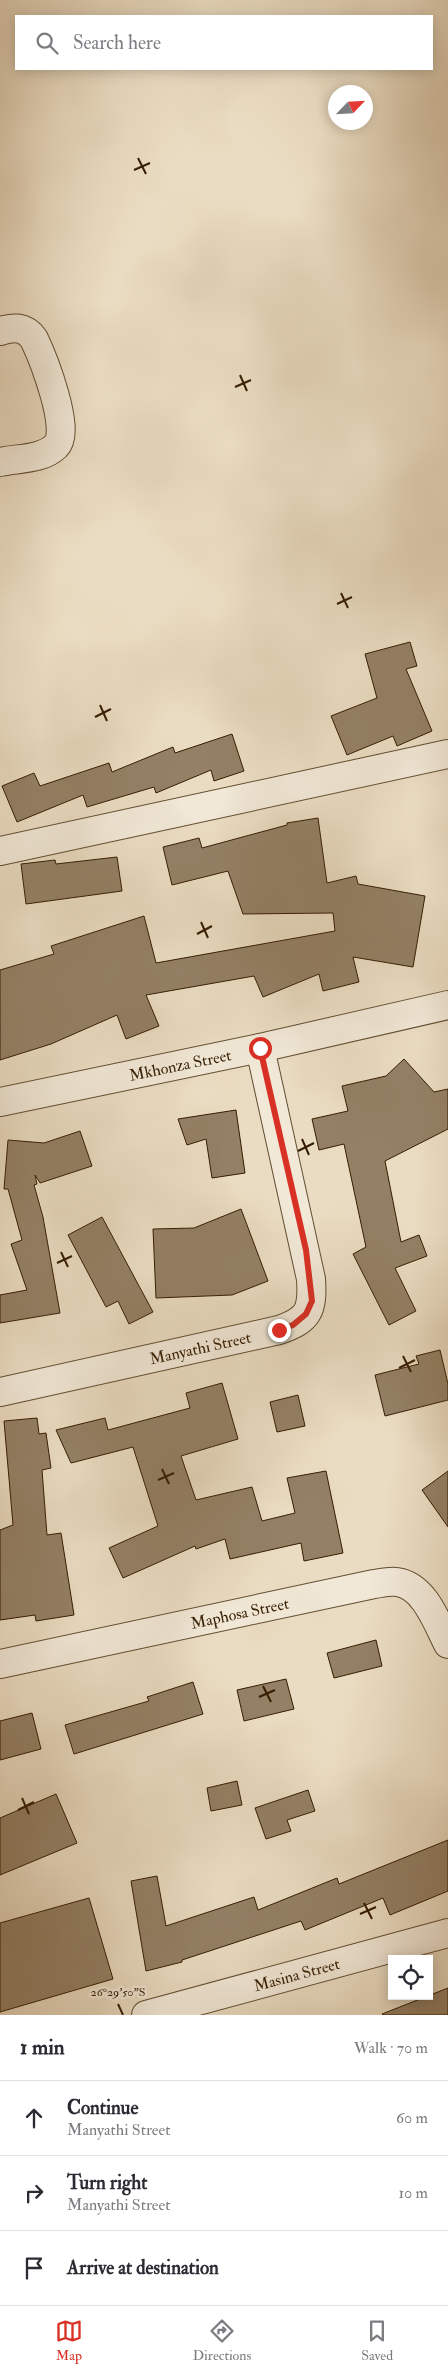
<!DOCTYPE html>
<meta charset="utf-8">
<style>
:root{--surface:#fff;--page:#f2f2f3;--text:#2b2b33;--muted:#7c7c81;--line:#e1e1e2;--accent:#d93025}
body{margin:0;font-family:"IM FELL Double Pica",serif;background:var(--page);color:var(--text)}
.controls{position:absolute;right:15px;bottom:15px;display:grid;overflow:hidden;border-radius:0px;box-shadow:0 2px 12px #0003}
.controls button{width:45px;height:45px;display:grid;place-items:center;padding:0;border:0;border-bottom:1px solid var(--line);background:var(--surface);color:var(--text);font:25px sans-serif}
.compass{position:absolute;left:328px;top:85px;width:45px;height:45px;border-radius:50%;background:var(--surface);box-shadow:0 2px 12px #0003;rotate:65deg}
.stop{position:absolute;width:15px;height:15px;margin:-11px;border:4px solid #d93025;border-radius:50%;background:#fff}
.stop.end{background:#d93025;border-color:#fff;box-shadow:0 1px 5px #0008}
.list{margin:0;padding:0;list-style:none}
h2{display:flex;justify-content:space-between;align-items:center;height:65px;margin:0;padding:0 20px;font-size:21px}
h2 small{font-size:16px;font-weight:400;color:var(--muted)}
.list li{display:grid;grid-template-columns:32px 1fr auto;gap:15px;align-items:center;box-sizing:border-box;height:75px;padding:0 20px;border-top:1px solid var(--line)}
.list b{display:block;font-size:19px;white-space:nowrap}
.list p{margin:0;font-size:16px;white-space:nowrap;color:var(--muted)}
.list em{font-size:16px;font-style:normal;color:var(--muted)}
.icon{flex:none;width:28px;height:28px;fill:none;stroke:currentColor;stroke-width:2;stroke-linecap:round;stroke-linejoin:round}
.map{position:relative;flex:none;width:448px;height:2015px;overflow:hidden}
.search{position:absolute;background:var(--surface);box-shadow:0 2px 12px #0003;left:15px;right:15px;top:15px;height:55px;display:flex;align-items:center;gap:12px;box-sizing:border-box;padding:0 18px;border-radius:0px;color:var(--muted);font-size:19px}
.sheet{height:290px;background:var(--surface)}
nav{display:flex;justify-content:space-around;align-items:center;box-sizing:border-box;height:70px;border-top:1px solid var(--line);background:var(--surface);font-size:14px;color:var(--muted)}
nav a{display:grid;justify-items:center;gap:2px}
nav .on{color:var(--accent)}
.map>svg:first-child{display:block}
</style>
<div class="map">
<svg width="448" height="2015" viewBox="0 0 448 2015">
<rect width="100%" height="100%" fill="#eadcc2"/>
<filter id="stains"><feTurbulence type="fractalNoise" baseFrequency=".004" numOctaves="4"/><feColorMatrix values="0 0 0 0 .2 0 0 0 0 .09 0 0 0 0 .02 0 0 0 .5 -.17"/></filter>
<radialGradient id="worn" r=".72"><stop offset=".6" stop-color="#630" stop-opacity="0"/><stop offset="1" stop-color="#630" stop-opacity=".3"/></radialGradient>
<!-- building -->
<path fill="#938065" stroke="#351d00" d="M410,642L417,666L406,669L432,731L397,746L393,736L347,755L331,716L377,698L365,654Z
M232,734L244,771L214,781L211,770L156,793L154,787L87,807L83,795L17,822L2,786L34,773L40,786L109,763L112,772L173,747L175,753Z
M318,818L327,883L356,876L358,884L425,896L413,967L353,957L359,982L323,991L319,974L263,997L254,976L146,995L159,1026L126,1039L117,1015L51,1044L0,1060V970L54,954L51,946L144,916L156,963L335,931L333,913L243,914L228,871L172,885L163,847L199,838L202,848L287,825V823Z
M117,857L122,891L26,904L21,864L55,860L56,864Z
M404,1059L434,1092L448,1089V1129L385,1161L401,1242L419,1235L427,1256L395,1268L416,1311L389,1325L353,1254L366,1247L344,1144L319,1150L312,1119L348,1111L342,1086L386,1076Z
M236,1110L245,1173L212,1178L206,1139L187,1145L178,1119Z
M80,1131L92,1166L40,1183L35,1175L37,1184L34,1185L43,1217L60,1313L0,1323V1295L27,1290L11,1244L22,1240L8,1189H4L8,1140L44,1143Z
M241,1209L268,1281L232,1295L156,1298L153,1229L194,1228Z
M102,1217L153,1312L129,1324L118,1301L106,1307L68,1235Z
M440,1350L448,1384V1400L385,1416L375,1375L419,1364L416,1356Z
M222,1383L238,1439L181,1456L196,1500L252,1487L262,1521L295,1513L287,1478L326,1471L343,1553L304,1561L301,1543L230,1559L225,1539L196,1549L195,1546L123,1578L109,1548L158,1526L133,1447L71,1463L56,1430L105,1418L108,1430L190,1408L186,1393Z
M298,1395L305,1426L277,1432L270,1402Z
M37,1418L39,1434L46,1433L51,1468L42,1470L47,1535L61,1533L74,1615L36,1621L35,1615L0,1620V1530L13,1525L4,1421Z
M448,1471V1527L422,1490Z
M376,1640L382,1666L334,1678L327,1653Z
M286,1679L294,1709L244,1721L237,1690Z
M193,1682L203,1714L74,1754L65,1725L149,1701L147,1697Z
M32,1713L41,1749L0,1760V1721Z
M237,1781L242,1805L211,1811L207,1788Z
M308,1790L315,1811L287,1820L291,1831L266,1839L255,1808Z
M56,1794L77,1843L0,1875V1818Z
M448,1840V1891L390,1915L383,1898L305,1930L301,1921L182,1960V1962L146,1971L131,1881L157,1876L166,1926L254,1897L258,1910L337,1878L339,1884Z
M89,1898L113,1979L0,2012V1923Z
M448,1988V2015H383L382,2014Z"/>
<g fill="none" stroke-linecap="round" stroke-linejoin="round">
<!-- street casing -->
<g stroke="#624d30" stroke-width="30">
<g id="street">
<path d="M0,331C14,327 25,326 34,339C43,358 72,431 56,446C42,460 17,458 0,462"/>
<path d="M0,851L448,754"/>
<path id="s1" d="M0,1102L260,1048L448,1005"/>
<path id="s2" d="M0,1392L279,1330C309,1320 313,1310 311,1279L260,1048"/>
<path id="s3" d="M0,1664L374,1584C381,1583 390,1581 397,1582C425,1586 437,1623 448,1644"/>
<path id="s4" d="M146,2015L448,1933"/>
</g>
</g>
<!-- street -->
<use href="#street" stroke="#f1e8d7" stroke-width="28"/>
</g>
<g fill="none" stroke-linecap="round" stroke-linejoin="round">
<!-- route -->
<path stroke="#d93025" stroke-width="6" d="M260,1048L306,1250L312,1301L306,1314L293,1325L279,1330"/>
</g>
<!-- ticks -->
<path fill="none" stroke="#351d00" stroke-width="2" d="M138,158L146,174M134,170L150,163M240,375L247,391M235,387L251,380M341,593L348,608M337,604L352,597M100,705L107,721M95,717L111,709M201,922L208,938M197,934L212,926M302,1139L309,1155M298,1151L314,1143M61,1252L68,1267M57,1263L72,1256M403,1356L411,1372M399,1368L415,1360M162,1469L169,1484M158,1480L174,1473M263,1686L271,1702M259,1697L275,1690M22,1798L29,1814M18,1810L34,1802M364,1903L372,1919M360,1914L376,1907M118,2004L123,2015"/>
<g text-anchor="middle" stroke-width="5" stroke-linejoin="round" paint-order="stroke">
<!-- street labels -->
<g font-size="16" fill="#351d00" stroke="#f1e8d7">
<text dy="6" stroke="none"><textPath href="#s1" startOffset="184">Mkhonza Street</textPath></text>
<text dy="6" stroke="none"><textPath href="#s2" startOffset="205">Manyathi Street</textPath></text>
<text dy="6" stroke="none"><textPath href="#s3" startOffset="245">Maphosa Street</textPath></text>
<text dy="6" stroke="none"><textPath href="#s4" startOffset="156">Masina Street</textPath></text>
</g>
</g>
<g font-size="12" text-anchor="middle" fill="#351d00" stroke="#f1e8d7" stroke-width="5" stroke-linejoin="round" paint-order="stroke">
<text x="118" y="1996">26°29'50"S</text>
</g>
<rect width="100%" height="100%" filter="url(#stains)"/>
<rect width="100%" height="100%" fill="url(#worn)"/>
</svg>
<div class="controls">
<button><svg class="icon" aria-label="locate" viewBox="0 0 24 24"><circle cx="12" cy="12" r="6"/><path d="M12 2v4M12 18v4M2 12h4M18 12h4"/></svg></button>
</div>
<svg class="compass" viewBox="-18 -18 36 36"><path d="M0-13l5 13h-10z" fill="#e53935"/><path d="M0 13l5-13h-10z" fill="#7c7c81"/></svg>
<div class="stop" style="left:260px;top:1048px"></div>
<div class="stop end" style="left:279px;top:1330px"></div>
<div class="search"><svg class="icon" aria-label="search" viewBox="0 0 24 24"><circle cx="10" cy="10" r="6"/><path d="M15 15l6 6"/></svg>Search here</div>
</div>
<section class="sheet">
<h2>1 min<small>Walk · 70 m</small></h2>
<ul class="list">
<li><svg class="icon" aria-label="ahead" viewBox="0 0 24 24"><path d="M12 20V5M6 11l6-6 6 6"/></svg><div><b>Continue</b><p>Manyathi Street</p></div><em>60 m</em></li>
<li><svg class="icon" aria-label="right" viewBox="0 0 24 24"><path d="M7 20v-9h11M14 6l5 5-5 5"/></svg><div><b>Turn right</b><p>Manyathi Street</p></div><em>10 m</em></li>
<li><svg class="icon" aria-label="arrive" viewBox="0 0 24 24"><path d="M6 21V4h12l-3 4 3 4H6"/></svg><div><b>Arrive at destination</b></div></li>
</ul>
</section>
<nav>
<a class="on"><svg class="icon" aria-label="map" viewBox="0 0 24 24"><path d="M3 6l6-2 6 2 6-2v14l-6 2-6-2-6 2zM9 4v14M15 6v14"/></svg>Map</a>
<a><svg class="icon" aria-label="directions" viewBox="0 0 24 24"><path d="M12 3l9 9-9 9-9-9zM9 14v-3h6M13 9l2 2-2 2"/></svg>Directions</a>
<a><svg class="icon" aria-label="saved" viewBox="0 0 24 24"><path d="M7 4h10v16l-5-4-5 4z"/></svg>Saved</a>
</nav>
